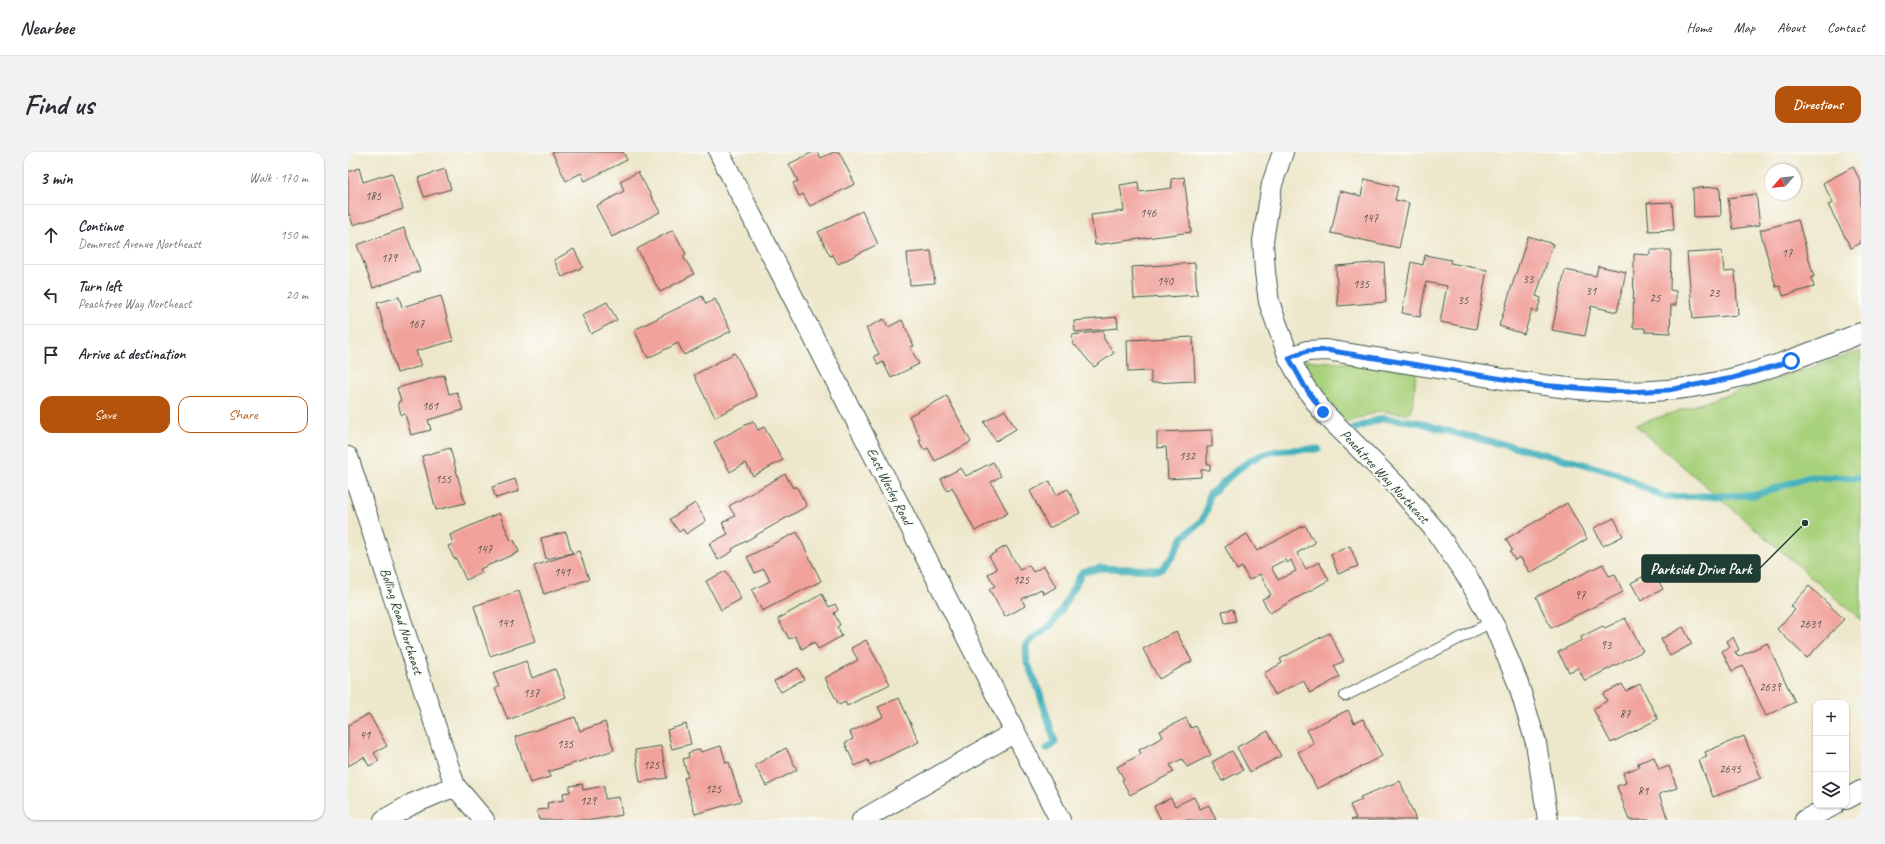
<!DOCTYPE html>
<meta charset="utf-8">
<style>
:root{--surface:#fff;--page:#f2f2f3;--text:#2b2b33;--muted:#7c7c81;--line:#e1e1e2;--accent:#b45309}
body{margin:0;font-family:Caveat,sans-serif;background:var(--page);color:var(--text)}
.controls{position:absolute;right:12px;bottom:12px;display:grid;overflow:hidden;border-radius:8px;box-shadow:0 1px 3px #0004}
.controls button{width:36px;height:36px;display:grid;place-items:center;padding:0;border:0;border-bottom:1px solid var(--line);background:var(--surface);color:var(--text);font:20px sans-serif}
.compass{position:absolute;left:1417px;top:12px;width:36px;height:36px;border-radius:50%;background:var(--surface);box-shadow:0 1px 3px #0004;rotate:243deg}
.stop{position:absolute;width:12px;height:12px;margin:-9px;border:3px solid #1a73e8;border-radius:50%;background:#fff}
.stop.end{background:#1a73e8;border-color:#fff;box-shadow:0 1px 4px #0008}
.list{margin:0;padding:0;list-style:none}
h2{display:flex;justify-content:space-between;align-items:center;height:52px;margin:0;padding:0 16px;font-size:17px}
h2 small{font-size:13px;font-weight:400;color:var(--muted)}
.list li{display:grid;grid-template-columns:26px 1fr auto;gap:12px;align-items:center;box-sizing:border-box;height:60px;padding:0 16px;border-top:1px solid var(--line)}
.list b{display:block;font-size:15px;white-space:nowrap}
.list p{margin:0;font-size:13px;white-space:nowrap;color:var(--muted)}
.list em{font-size:13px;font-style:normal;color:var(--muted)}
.actions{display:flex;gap:8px;padding:12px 16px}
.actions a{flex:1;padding:9px 0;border:1px solid var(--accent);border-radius:12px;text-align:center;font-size:14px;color:var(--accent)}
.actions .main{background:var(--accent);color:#fff}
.icon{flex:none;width:22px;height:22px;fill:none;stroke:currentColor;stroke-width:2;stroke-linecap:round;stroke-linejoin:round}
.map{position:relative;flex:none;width:1513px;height:668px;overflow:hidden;border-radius:12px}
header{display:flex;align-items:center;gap:24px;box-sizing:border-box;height:56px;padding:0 20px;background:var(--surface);border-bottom:1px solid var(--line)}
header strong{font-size:19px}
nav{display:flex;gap:22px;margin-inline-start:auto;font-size:14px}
.intro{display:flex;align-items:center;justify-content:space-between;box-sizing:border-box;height:96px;padding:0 24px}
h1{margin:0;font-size:28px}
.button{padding:10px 18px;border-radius:12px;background:var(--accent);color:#fff;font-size:14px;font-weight:700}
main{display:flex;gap:24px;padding:0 24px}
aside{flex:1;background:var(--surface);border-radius:12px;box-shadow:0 1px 3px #0004}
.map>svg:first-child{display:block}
</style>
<header>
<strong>Nearbee</strong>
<nav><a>Home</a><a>Map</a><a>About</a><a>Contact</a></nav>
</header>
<div class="intro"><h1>Find us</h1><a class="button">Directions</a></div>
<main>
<aside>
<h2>3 min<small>Walk · 170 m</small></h2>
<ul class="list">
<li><svg class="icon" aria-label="ahead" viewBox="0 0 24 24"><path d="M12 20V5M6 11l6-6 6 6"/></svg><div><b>Continue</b><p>Demorest Avenue Northeast</p></div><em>150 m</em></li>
<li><svg class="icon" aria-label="left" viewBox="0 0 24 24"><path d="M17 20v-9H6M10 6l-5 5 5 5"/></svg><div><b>Turn left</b><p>Peachtree Way Northeast</p></div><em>20 m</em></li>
<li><svg class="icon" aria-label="arrive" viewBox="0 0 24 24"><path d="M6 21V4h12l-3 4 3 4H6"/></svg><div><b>Arrive at destination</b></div></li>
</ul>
<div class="actions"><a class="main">Save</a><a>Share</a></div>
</aside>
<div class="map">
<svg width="1513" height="668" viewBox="0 0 1513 668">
<rect width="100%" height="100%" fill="#fdfcf7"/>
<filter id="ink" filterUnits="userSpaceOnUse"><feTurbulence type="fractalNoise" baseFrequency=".025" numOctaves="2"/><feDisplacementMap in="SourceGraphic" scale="8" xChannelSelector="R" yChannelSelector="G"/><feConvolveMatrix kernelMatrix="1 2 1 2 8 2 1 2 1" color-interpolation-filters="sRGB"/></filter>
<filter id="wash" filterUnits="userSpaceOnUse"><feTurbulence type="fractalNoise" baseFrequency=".012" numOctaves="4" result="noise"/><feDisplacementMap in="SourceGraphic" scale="16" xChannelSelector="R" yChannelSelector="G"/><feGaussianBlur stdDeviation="0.9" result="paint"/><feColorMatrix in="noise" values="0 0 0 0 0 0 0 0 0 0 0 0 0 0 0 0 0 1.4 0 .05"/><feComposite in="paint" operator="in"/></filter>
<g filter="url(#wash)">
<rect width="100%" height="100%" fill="#ede7cb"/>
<!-- green -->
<path fill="#a8d17c" stroke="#648758" d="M1513,199V468L1287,273Z
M952,208L1025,213L1068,219L1066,247L1061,262L1030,259L998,271L974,242Z"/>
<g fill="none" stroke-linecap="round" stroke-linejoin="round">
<!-- stream -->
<path stroke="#40b0bb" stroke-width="7" d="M1005,277L1035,266L1069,270L1107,281L1225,309L1267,321L1315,345L1407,343L1461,325L1513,326
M699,597L707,590L692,542L679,510L678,492L703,473L714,457L734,420L753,416L812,418L824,405L835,385L854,369L859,358L861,343C876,331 891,313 909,305C927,296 950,298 970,297"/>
</g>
<g id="blocks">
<!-- building -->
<path fill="#f1a29b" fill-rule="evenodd" d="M204,0H275L279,8L237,29L233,21L218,29Z
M465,0H469L473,6L486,0H491L507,32L462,54L455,42L451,44L445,31L450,29L441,12Z
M1505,15L1513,30V91L1503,96L1480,53L1485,51L1475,31Z
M11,16L15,30L44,21L55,57L5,73L2,63H0V20Z
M97,17L103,37L76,45L70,26Z
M290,20L312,60L264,85L248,54L276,39L272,29Z
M836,25L843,80L747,93L743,63L776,59L772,33L790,30L791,40L824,36L823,27Z
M1017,27L1050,35L1047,48L1061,51L1051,96L983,81L992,39L1013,44Z
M1372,35L1373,64L1346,65L1345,36Z
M1408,42L1412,73L1385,77L1380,46Z
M1324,50L1326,78L1301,79L1299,51Z
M514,59L530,92L490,112L485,103L482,104L470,80Z
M1450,68L1466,125H1463L1466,135L1435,144L1432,134L1428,135L1412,78Z
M56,76L72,119L25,136L9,93Z
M325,78L338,102L335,104L346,122L312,140L289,97Z
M1180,84L1205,92L1188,144L1193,146L1189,160L1184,158L1176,182L1151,174Z
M226,97L235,115L214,125L206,108Z
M1302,98H1323L1322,138L1328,139V153H1323L1322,181L1297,180V176H1285L1286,102L1302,103Z
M583,99L587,131L562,133L559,101Z
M1374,99L1376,120L1387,119L1390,163L1345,167L1339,101Z
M1077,103L1103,108L1102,111L1139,118L1128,177L1092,170L1099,134L1078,130L1072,165L1054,161L1063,110L1075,113Z
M1036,110L1038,150L990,154L988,114Z
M847,111L849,143L786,147L784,115Z
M1250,114L1278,120L1269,160L1243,154L1237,184L1204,178L1217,118L1248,124Z
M93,144L105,189L68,199L73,214L49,221L29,151L51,145L54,155Z
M354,144L358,152L367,147L383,179L336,203L330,191L300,206L286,178Z
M259,150L269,168L243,182L234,163Z
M769,165L770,176L727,180L726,169Z
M536,167L540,175L554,168L566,194L562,195L571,212L543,226L535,210L530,213L526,204L531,202L518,176Z
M755,179L756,187L766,201L746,215L728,194L725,193L724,183Z
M845,185L847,229L803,231V219L780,220L779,188Z
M387,201L409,244L367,265L346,223Z
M96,223L101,242L109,240L115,258L80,268L83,278L63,283L57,262L53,263L50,250L53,249L49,236Z
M599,244L623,290L587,309L580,296L576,298L571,289L573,288L561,264Z
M657,258L668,277L648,289L636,270Z
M405,269L410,278L416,275L435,308L405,324L398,311L382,320L366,290Z
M864,278V295H859V312H862V318H853V325L820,327L818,295L809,296V280Z
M102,296L117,351L88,358L74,304Z
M645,310L653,324L643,330L660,361L627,379L604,335L599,339L593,327L613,316L618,324Z
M437,322L445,336L448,334L459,354L384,397L385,399L370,408L361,392L380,382L374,371L387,364L381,354Z
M167,327L171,339L148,346L144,335Z
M702,329L708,343L720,337L732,361L701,376L682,339Z
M347,351L358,369L338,382L335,377L331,380L322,367Z
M1219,351L1239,387L1182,421L1172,405L1167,408L1162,400L1164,398L1158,387Z
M151,361L163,389L166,388L171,400L132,417L134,421L118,428L108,406L106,407L100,394L105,392L102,383Z
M1266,366L1275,384L1255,394L1246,376Z
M957,373L967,391L949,401L958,417L971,410L981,428L922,461L914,447L923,443L912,422L901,428L894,415L889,418L877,395L899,382L909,399ZM937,408L939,411L943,408L948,419L930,428L923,415Z
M218,380L224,401L198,407L193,386Z
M449,380L473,429L414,459L404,438L422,429L416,417L407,421L399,405Z
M658,394L672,418L681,413L685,420L696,414L708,435L696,442L693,437L674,447L677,454L657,465L641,437L647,434L640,422L649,417L641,404Z
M1002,394L1010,414L990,422L983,402Z
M231,399L241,427L196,442L186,414Z
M1255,412L1261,424L1267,422L1275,440L1203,476L1188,445Z
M378,419L393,447L373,458L358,429Z
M1305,419L1315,437L1293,449L1283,431Z
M1461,434L1496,467L1459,506L1429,477L1447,458L1443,454Z
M171,439L187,489L142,504L126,454Z
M474,442L481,455L487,452L490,458L486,461L492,473L489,475L494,484L470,497L466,490L454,497L447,484L441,487L430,467Z
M885,457L888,469L877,471L874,459Z
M1277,466L1295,499L1237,529L1230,516L1221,520L1210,500L1234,488L1233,485L1255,474L1257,476Z
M1335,475L1344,492L1322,504L1313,487Z
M828,479L844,509L811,527L795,497Z
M981,481L996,509L986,514L992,525L962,541L955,528L927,543L916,521L934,511L932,507Z
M1385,485L1391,498L1387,500L1390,505L1419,491L1447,550L1418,564L1395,514L1384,519L1374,499L1382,495L1379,489Z
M518,488L542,532L499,554L497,550L491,553L477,526L510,508L503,496Z
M178,509L184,526L207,517L218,545L160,568L147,536L151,535L145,521Z
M450,516L456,527L433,540L426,529Z
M1274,532L1278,539L1292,532L1310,567L1263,591L1245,557L1259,549L1255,542Z
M551,546L571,590L522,613L520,608L507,614L497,591L505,587L502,580L535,565L530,555Z
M1000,558L1006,571L1015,567L1034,604L969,637L950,600L966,592L959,578Z
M21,562L39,594L26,601L31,609L21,614L16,605L0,614V573Z
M227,565L232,579L257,570L266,598L200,620L202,625L182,631L167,585Z
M838,566L843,576L848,574L863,603L839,615L834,607L822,613L826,620L782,643L774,628L776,627L769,615L793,602L791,598L815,585L812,579Z
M338,572L343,592L324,597L319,578Z
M920,579L933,604L902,620L889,595Z
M1396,584L1413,626L1365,645L1351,608L1359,605L1357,600Z
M313,594L319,626L292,630L287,598Z
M373,594L378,611L381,610L393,649L347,662L336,626L340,625L335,607L341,605L340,601L352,597L353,600Z
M438,596L449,618L418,634L407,613Z
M884,599L895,618L874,629L864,610Z
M1306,605L1311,618L1321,614L1329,636L1311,642L1320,668H1281L1269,634L1278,631L1275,621L1291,615L1290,611Z
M1052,629L1068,668H1003L1008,666L1002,653L1014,648L1012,645Z
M234,632L235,638L256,634L257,647L271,645L274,663L245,668H191L189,658L200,657L199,651L216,648L215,641L222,640V634Z
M846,645L852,657L861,653L868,668H813L806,654L823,646L827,654Z"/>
</g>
</g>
<g filter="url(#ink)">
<use href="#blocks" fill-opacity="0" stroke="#3e564b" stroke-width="1"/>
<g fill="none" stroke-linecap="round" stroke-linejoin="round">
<!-- service casing -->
<g stroke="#3e564b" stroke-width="12">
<path id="service" d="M997,544L1144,470"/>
</g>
<!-- minor casing -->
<g stroke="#3e564b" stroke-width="22">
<path id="minor" d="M371,0L712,668
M935,0L924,32L915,89L917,120L921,150L941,206L957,235L975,260L1049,334L1087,378L1120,426L1147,475L1170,531L1188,591L1200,668
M941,206L959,199L978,198C1028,206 1079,214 1130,223C1192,233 1256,244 1319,238C1387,232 1450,206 1513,181
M0,305L107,634L136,668
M1498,647L1513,639
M36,668L64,652L107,634
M514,668L667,580
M1457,668L1486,653"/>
</g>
<!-- service -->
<use href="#service" stroke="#fff" stroke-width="10"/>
<!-- minor -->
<use href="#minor" stroke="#fff" stroke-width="20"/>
</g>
</g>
<g fill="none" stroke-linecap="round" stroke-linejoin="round" filter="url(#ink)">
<!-- route -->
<path stroke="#1a73e8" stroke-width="5" d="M975,260L957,235L941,206L959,199L978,198L1192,233L1278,240L1320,238L1385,226L1443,209"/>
</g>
<g text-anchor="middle" stroke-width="4" stroke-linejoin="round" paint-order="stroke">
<!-- number labels -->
<g font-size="12" fill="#54564e">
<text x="25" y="48">185</text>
<text x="800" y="65">146</text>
<text x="1022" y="70">147</text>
<text x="1439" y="105">17</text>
<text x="41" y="110">179</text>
<text x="1180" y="131">33</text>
<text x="817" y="133">140</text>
<text x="1013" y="136">135</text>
<text x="1243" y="143">31</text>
<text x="1366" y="145">23</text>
<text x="1307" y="150">25</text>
<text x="1115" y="152">35</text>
<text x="68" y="176">167</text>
<text x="82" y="258">161</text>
<text x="839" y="308">132</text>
<text x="95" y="331">155</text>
<text x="136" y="401">147</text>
<text x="214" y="424">141</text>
<text x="673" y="432">125</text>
<text x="1232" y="447">97</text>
<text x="157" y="475">141</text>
<text x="1462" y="476">2631</text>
<text x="1258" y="497">93</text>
<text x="1422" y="539">2639</text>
<text x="183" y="545">137</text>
<text x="1277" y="566">87</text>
<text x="17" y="587">41</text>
<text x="217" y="596">135</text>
<text x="303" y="617">125</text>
<text x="1382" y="621">2645</text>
<text x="365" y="641">125</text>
<text x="1295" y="643">81</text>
<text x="240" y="653">129</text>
</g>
<!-- street labels -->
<g font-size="14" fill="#1f3d34" stroke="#fdfcf7">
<text transform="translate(1037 324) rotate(47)" y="5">Peachtree Way Northeast</text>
<text transform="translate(542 334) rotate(63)" y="5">East Wesley Road</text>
<text transform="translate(54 469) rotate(72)" y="5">Bolling Road Northeast</text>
</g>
</g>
<!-- callouts -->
<path fill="none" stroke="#1f3d34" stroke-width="1.5" d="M1457 371L1412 416"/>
<circle fill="#1f3d34" stroke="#fdfcf7" stroke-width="1.5" cx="1457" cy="371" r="4"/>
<rect fill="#1f3d34" stroke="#1f3d34" stroke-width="1.5" x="1294" y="403" width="118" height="27" rx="4"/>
<g font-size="15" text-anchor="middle" font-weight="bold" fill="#fff">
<text x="1353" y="422">Parkside Drive Park</text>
</g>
</svg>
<div class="controls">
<button>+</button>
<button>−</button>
<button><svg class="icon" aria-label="layers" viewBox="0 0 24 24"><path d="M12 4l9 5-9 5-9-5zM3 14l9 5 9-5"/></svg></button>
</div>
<svg class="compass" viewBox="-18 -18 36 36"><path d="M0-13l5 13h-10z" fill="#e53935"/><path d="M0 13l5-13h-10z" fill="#7c7c81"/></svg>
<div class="stop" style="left:1443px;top:209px"></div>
<div class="stop end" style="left:975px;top:260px"></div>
</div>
</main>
